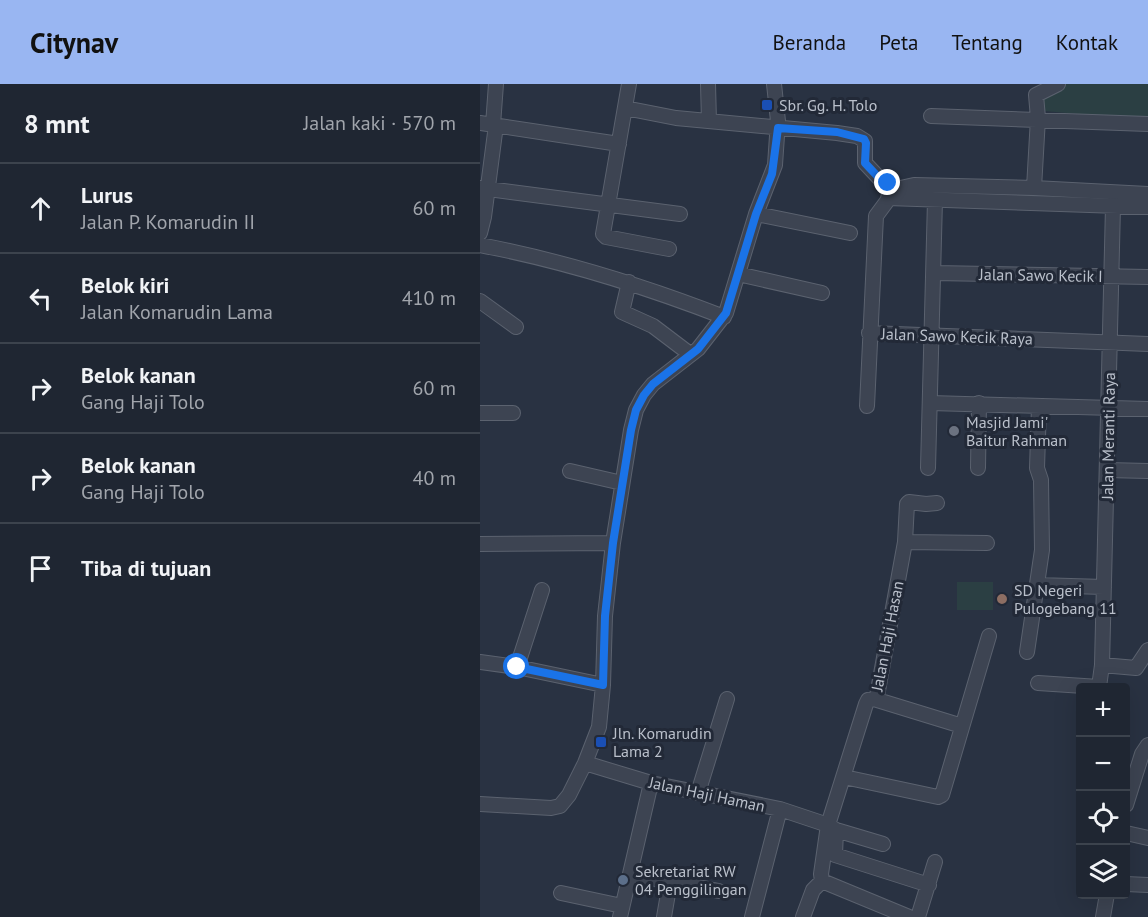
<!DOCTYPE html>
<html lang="id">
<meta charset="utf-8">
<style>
:root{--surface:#1f2632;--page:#2c323e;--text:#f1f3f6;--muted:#a1a5ac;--line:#3c434d;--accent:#99b6f2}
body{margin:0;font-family:"PT Sans",sans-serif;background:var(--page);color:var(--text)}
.controls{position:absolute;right:18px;bottom:18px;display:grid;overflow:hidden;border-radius:6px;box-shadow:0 6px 24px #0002}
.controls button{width:54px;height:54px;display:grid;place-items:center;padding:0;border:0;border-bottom:2px solid var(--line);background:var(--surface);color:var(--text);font:30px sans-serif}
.stop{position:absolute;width:18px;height:18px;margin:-14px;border:4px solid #1a73e8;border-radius:50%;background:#fff}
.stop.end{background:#1a73e8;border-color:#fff;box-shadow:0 2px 6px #0008}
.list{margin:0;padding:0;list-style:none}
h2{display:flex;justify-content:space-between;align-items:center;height:78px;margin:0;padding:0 24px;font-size:26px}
h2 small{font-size:20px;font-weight:400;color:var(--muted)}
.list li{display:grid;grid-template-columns:39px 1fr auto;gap:18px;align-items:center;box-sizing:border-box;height:90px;padding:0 24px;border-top:2px solid var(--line)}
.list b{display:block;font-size:22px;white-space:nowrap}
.list p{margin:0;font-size:20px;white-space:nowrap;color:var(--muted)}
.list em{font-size:20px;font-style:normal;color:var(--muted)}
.icon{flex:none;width:33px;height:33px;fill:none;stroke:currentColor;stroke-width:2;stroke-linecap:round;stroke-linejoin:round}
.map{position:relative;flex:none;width:668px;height:833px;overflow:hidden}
header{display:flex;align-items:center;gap:36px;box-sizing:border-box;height:84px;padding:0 30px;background:var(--accent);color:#111}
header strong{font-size:28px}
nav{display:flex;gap:33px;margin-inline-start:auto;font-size:21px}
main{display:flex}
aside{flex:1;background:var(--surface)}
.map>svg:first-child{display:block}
</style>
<header>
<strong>Citynav</strong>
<nav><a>Beranda</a><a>Peta</a><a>Tentang</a><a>Kontak</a></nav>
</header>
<main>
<aside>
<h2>8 mnt<small>Jalan kaki · 570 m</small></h2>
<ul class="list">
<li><svg class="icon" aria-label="ahead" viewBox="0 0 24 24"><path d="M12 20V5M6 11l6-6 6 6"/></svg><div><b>Lurus</b><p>Jalan P. Komarudin II</p></div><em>60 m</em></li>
<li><svg class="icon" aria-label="left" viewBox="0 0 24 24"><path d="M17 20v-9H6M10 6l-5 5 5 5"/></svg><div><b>Belok kiri</b><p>Jalan Komarudin Lama</p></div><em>410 m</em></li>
<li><svg class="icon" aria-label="right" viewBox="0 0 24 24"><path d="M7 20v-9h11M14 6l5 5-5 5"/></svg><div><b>Belok kanan</b><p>Gang Haji Tolo</p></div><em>60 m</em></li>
<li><svg class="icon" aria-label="right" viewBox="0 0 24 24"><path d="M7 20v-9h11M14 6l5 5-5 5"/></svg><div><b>Belok kanan</b><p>Gang Haji Tolo</p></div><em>40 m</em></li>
<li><svg class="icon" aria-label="arrive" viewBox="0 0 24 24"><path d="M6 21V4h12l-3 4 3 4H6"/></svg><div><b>Tiba di tujuan</b></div></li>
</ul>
</aside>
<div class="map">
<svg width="668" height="833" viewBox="0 0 668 833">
<rect width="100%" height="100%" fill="#293242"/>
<!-- green -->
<path fill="#2b3f43" d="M582,0H668V36L564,27L554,19Z
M477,498H513V526H477Z"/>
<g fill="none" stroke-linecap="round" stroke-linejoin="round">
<!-- minor casing -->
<g stroke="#5b626f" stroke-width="16">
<path id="minor" d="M149,0L123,150L126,153L189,165
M228,0L229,37
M145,24L196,34L357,49L377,52L385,57V79L400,95L408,99
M451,32L668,40
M0,39L139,60
M13,41L16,0
M0,104L200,130
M554,104L558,34L556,11L578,0
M408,114L668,123
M276,130L370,149
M0,149L4,133L16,41
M0,161C84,177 164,202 244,233
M454,189L668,193
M258,190L342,209
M149,198L142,228L173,242L210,270
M0,217L36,243
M389,249L668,260
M450,319L668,325
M387,322L396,132L416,105L434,101L554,104L668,110
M0,329H33
M448,384L455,116
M498,384L499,319
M627,386L668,387
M90,387L142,399
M425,458L507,459
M0,460L133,459
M557,501L624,503
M547,568L562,466L561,396L557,384L559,322
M0,578L37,583L123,601
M622,581L656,584L668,566
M37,583L62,506
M558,599L619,603L622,581L633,122
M394,615L482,642
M105,679L171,699L300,725L348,741L356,746L403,760
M364,693L458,713L462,711L509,552
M218,709L247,615
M0,720L71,724L80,722L89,711L105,679L119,643L123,601L125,532L133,459L151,346L156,326L164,311L173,300L218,265L246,229L276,130L295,81L298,37L294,0
M646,721L662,670L668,661
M356,746L355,771L449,801
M646,749L668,754
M150,790L239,807
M646,800L668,801
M81,809L142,822
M140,833L171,699
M184,833L190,798
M272,833L300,725
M323,833L333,806L342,797
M429,833L342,797L341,790L348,741L386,620L388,616L394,615L397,612L425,458L427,420L429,418L446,420L457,419
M438,833L455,778
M623,833L627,810"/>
</g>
<!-- minor -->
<use href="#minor" stroke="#3d4452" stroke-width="14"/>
</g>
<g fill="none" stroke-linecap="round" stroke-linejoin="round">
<!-- route -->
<path stroke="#1a73e8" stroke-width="8" d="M37,583L123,601L125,532L133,459L151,346L156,326L164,311L173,300L218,265L246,229L276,130L292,90L298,44L357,48L384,55L386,59L385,79L400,95L408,99"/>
</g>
<!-- markers -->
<g fill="#1a4fb4" stroke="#222937" stroke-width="2">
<rect x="281" y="15" width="12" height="12" rx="3"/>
<rect x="115" y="652" width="12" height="12" rx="3"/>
</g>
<circle fill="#6b7280" stroke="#222937" stroke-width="2" cx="474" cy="347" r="6"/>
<circle fill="#8d6e63" stroke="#222937" stroke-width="2" cx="522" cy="515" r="6"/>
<circle fill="#5c6f8a" stroke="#222937" stroke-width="2" cx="143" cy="796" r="6"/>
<g text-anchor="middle" stroke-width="6" stroke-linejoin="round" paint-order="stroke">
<!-- poi labels -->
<g font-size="16" fill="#bac0cb" stroke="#222937" text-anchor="start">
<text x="299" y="27">Sbr. Gg. H. Tolo</text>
<text x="486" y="344">Masjid Jami'<tspan x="486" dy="18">Baitur Rahman</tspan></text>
<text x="534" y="512">SD Negeri<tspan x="534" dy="18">Pulogebang 11</tspan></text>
<text x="133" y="655">Jln. Komarudin<tspan x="133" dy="18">Lama 2</tspan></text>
<text x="155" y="793">Sekretariat RW<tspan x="155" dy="18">04 Penggilingan</tspan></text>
</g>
<!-- street labels -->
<g font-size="16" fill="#bac0cb" stroke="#222937">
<text transform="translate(561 191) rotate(1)" y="6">Jalan Sawo Kecik I</text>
<text transform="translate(477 252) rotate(2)" y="6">Jalan Sawo Kecik Raya</text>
<text transform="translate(628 352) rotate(-89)" y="6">Jalan Meranti Raya</text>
<text transform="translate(407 552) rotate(-79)" y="6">Jalan Haji Hasan</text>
<text transform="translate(227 710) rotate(12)" y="6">Jalan Haji Haman</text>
</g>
</g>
</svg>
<div class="controls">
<button>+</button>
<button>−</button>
<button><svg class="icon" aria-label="locate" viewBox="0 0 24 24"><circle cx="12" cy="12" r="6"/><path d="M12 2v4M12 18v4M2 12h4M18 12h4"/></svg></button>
<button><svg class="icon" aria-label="layers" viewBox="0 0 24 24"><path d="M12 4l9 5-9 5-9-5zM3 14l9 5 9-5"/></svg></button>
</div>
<div class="stop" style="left:37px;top:583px"></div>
<div class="stop end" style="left:408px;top:99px"></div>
</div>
</main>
